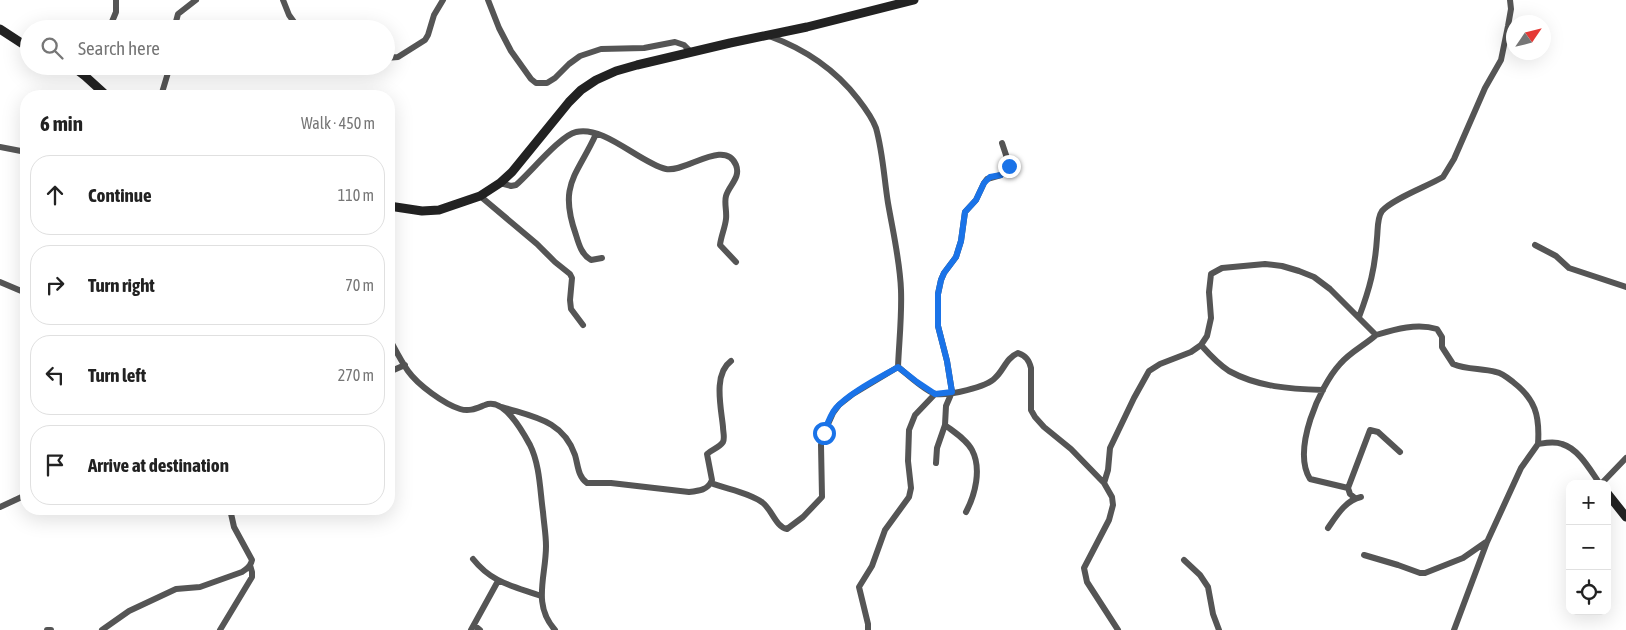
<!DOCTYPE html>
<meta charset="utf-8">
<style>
:root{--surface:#fff;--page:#f6f6f6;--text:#222;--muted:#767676;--line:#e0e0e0}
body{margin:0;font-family:"Asap Condensed",sans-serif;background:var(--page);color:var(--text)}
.controls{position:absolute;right:15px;bottom:15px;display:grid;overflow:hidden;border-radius:10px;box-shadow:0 5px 20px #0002}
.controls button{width:45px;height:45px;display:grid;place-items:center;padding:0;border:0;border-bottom:1px solid var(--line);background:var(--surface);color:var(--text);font:25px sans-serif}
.compass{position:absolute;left:1506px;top:15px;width:45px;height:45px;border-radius:50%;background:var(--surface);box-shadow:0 5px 20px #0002;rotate:55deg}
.stop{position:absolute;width:15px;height:15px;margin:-11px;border:4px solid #1a73e8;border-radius:50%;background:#fff}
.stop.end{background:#1a73e8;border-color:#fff;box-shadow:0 1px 5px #0008}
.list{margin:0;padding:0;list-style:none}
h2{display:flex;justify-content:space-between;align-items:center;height:65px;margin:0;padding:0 20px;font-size:21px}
h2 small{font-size:16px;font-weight:400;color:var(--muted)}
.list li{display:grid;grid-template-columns:32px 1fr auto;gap:15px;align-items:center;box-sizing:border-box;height:80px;margin:0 10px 10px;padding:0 10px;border:1px solid var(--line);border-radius:20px}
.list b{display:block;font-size:19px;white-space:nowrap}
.list em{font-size:16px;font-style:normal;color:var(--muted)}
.icon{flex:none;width:28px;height:28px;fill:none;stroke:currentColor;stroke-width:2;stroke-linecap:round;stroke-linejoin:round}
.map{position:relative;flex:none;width:1626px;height:630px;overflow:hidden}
.search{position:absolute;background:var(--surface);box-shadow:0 5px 20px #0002;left:20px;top:20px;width:375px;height:55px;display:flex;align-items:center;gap:12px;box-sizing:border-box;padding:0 18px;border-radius:28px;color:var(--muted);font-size:19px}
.panel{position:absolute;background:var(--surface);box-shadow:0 5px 20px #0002;left:20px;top:90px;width:375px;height:425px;border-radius:20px}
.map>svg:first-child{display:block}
</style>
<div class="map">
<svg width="1626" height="630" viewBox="0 0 1626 630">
<rect width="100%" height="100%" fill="#fff"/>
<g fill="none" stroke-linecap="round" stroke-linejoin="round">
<!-- street -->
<path stroke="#555" stroke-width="6" d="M283,0L289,15L299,29
M488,0L499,28L511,51L531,79L536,83H547L555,78L569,64L580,56L601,49L644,48L675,42L684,45L691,52
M109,29L116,12V0
M174,29L178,14L196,0
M769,36C805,49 834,68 858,99C865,108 872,117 876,128C883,153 884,178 888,203C893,232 900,261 901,290C902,316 899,342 898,367
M386,58L398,57L425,40L428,35L434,15L443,0
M161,96L170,66
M596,134C577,176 558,184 576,235C579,245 582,255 591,260L602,258
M0,147L26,152
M500,183L511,186L516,185C530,173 561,135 576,132C604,125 640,163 666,169C685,173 725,138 736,165C741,178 729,185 726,196C724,203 727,211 726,219C725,228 721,236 720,245L736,262
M480,196L537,244L555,262L570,274L572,278L570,300L571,309L583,325
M1535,245L1556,256L1569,268L1626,287
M0,282L26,293
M1359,317C1370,288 1375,268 1377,238C1378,229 1377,218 1382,211C1392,199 1428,186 1443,177L1454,159L1485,88L1501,60L1508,26L1511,9L1510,0
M389,338C395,349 401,361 408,371C418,385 444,404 460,409C470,412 477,408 485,405C504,397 523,432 530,445C540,465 540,491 543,512C544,524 546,535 546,546C546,577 532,604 555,630
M1201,345C1209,354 1218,364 1229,371C1258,387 1290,389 1323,390
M898,367C906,373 927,393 936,394C948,396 987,387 995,378C1004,370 1006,358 1018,353C1026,356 1029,360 1031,368V410L1035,417L1044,427L1071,449L1104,483L1112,497L1113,505L1109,520L1084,568L1087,582L1118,630
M389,372L405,365
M502,407C533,417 563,420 575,455C578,465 578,477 587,483H611L689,492C699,491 708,490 712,480L707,454C712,449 719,448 723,442C725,438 723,432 723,427C721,407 713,374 731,361
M945,425C954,432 967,440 972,450C982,469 975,495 966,512
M936,463L937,448L945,425L946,406L952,392L947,361L938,326V294L941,280L944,273L956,257L961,241L965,212L976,200L984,183L987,179L1001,175L1008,168V161L1002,143
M711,483C726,489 751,493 763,503C772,510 776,527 787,529L803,517L822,497L821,445L824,433L833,413L839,405L853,394L898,367
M1104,483L1108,470L1110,448L1134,398L1149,371L1160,364L1191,352L1201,345L1207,336L1211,318L1209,292L1211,274L1222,268L1265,264L1282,266L1299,271L1314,277L1330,289L1376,335C1396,329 1417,323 1437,329L1442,337V347L1453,364C1467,370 1481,368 1496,372C1502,373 1508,378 1513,382C1535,399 1540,415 1538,444
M1601,484L1626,458
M1348,488L1370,430L1378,432L1400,452
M1355,498L1350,494L1348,488L1310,479C1292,450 1319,387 1340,364C1350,352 1365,345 1376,335
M0,507L26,495
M1328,528C1337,515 1346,500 1361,497
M1364,555L1398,565L1420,573H1425L1463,558L1486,542
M473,559C492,583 513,586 541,596
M1184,560L1200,575L1208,587L1213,614L1219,630
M474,625L480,630
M47,630H51
M102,630L129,611L176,589L200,587L242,572C247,569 251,566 252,560L234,527L230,509
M220,630L252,577V572L250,565
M471,630L498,581
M868,630V624L859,587L872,566L885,530L909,497L911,488L908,461L909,430L915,415L935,394
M1454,630L1487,542L1521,468L1538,444C1545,443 1554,441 1562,444C1579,449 1590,470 1600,484"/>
<!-- secondary -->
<path stroke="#222" stroke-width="9" d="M0,29L29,48
M72,66L85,76L107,96
M389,206L422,211L439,210L480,196L500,183L512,172L569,102L581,90L596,80L616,71L637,65L730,43L807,27L914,0
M1607,493L1626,517"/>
</g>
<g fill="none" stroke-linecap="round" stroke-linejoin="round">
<!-- route -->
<path stroke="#1a73e8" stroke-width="6" d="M824,433C827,425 830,415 836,408C849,393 881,377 898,367L917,382L935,394L952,392L947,361L938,326V294L941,280L944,273L956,257L961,241L965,212L976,200L984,183L990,177L1001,175L1009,166"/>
</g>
</svg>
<div class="controls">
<button>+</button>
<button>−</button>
<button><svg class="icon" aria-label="locate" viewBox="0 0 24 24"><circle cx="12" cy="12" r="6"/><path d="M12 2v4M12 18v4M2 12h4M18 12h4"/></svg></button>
</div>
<svg class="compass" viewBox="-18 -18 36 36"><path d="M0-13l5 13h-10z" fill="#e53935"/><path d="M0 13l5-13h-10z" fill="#767676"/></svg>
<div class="stop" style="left:824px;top:433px"></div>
<div class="stop end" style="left:1009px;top:166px"></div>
<div class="search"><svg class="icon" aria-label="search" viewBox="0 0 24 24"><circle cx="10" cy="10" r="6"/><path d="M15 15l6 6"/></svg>Search here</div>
<section class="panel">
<h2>6 min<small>Walk · 450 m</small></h2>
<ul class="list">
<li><svg class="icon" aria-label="ahead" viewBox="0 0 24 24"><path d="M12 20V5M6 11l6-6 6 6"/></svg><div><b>Continue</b></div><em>110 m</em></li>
<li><svg class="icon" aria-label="right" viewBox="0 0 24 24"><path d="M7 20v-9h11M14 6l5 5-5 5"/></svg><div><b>Turn right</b></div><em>70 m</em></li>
<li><svg class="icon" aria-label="left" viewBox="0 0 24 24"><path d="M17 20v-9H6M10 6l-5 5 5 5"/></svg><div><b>Turn left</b></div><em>270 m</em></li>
<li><svg class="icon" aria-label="arrive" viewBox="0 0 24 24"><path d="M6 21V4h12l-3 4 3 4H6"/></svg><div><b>Arrive at destination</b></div></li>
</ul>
</section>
</div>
